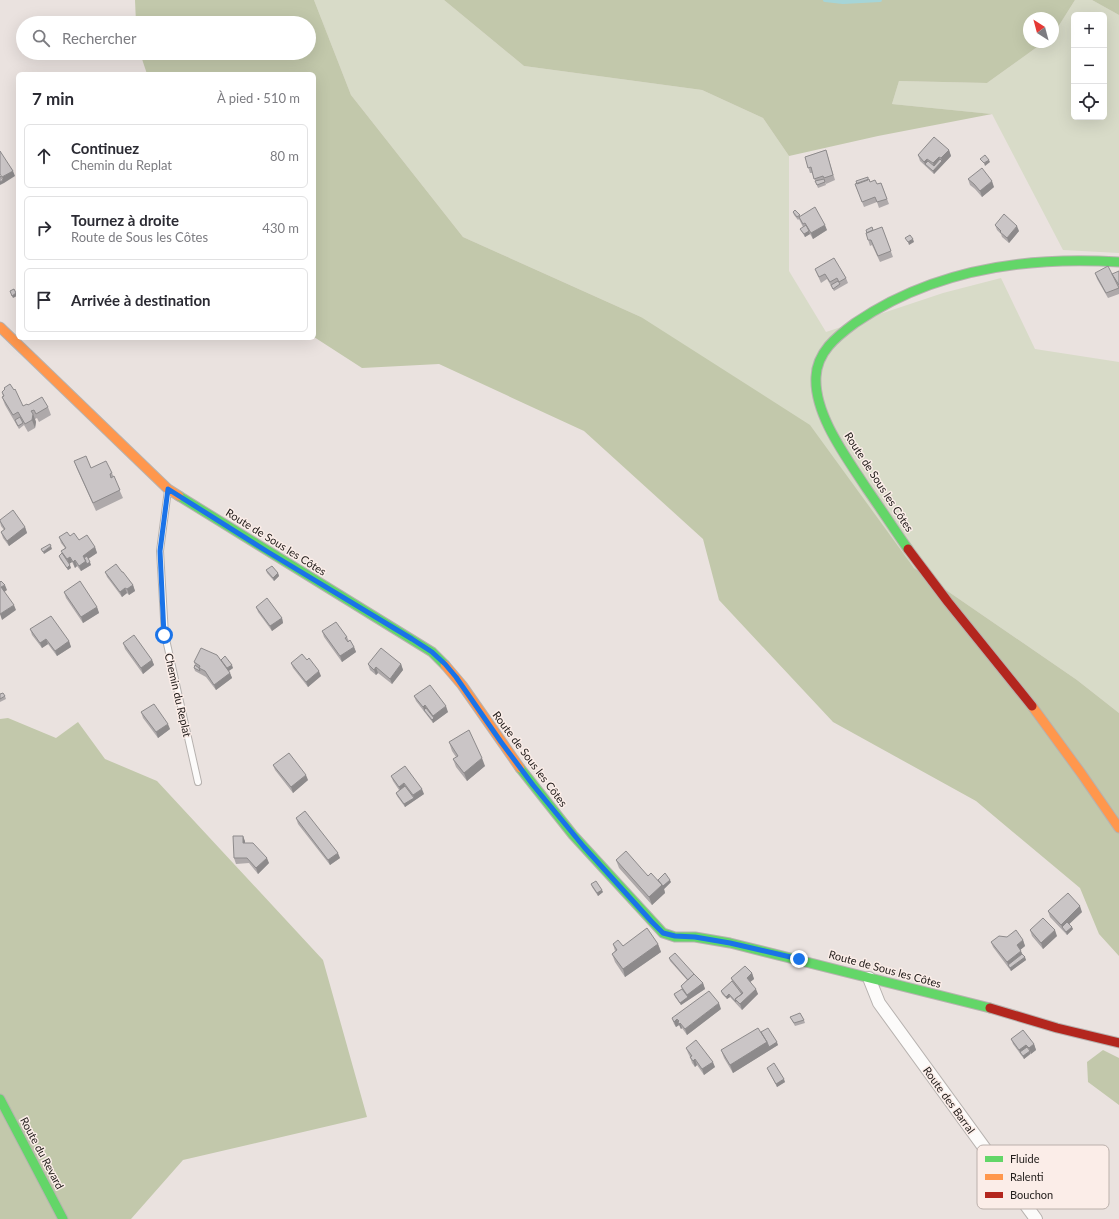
<!DOCTYPE html>
<html lang="fr">
<meta charset="utf-8">
<style>
:root{--surface:#fff;--page:#f2f2f3;--text:#2b2b33;--muted:#7c7c81;--line:#e1e1e2}
body{margin:0;font-family:Lato,sans-serif;background:var(--page);color:var(--text)}
.controls{position:absolute;right:12px;top:12px;display:grid;overflow:hidden;border-radius:6px;box-shadow:0 4px 16px #0002}
.controls button{width:36px;height:36px;display:grid;place-items:center;padding:0;border:0;border-bottom:1px solid var(--line);background:var(--surface);color:var(--text);font:20px sans-serif}
.compass{position:absolute;left:1023px;top:12px;width:36px;height:36px;border-radius:50%;background:var(--surface);box-shadow:0 4px 16px #0002;rotate:324deg}
.stop{position:absolute;width:12px;height:12px;margin:-9px;border:3px solid #1a73e8;border-radius:50%;background:#fff}
.stop.end{background:#1a73e8;border-color:#fff;box-shadow:0 1px 4px #0008}
.list{margin:0;padding:0;list-style:none}
h2{display:flex;justify-content:space-between;align-items:center;height:52px;margin:0;padding:0 16px;font-size:17px}
h2 small{font-size:13px;font-weight:400;color:var(--muted)}
.list li{display:grid;grid-template-columns:26px 1fr auto;gap:12px;align-items:center;box-sizing:border-box;height:64px;margin:0 8px 8px;padding:0 8px;border:1px solid var(--line);border-radius:6px}
.list b{display:block;font-size:15px;white-space:nowrap}
.list p{margin:0;font-size:13px;white-space:nowrap;color:var(--muted)}
.list em{font-size:13px;font-style:normal;color:var(--muted)}
.icon{flex:none;width:22px;height:22px;fill:none;stroke:currentColor;stroke-width:2;stroke-linecap:round;stroke-linejoin:round}
.map{position:relative;flex:none;width:1119px;height:1219px;overflow:hidden}
.search{position:absolute;background:var(--surface);box-shadow:0 4px 16px #0002;left:16px;top:16px;width:300px;height:44px;display:flex;align-items:center;gap:10px;box-sizing:border-box;padding:0 14px;border-radius:22px;color:var(--muted);font-size:15px}
.panel{position:absolute;background:var(--surface);box-shadow:0 4px 16px #0002;left:16px;top:72px;width:300px;height:268px;border-radius:6px}
.map>svg:first-child{display:block}
</style>
<div class="map">
<svg width="1119" height="1219" viewBox="0 0 1119 1219">
<rect width="100%" height="100%" fill="#eae2df"/>
<!-- green -->
<path fill="#d8dbc8" fill-rule="evenodd" d="M314,0H444L524,66L702,90L763,118L789,156V271L826,332L943,293L1001,278L1035,349L1119,362V713L1077,680L914,568L641,317L463,237L351,95Z
M1075,0H1092L1119,15V253L1063,250L992,114L892,104L899,81L987,83L1044,42H1053V35ZM1074,15H1104V117H1074Z"/>
<!-- forest -->
<path fill="#c2c8ab" d="M135,0H314L351,95L463,237L641,317L810,425L914,568L1077,680L1119,713V956L1099,934L1080,888L976,801L833,722L719,600L703,539L584,431L439,364L362,368L314,337V74H147L140,53H309V23H136Z
M444,0H1075L1053,35V18H1029V42H1044L987,83L899,81L892,104L992,114L878,136L789,156L763,118L702,90L524,66Z
M1092,0H1119V15Z
M8,718L56,738L78,722L105,759L157,781L323,960L367,1117L183,1160L131,1219H0V719Z
M1103,1050L1119,1058V1105L1088,1082L1087,1062Z"/>
<g fill="none" stroke-linecap="round" stroke-linejoin="round">
<!-- stream -->
<path stroke="#a6d5d7" stroke-width="4" d="M825,0L843,2L880,0"/>
<!-- lane casing -->
<g stroke="#b7b2af" stroke-width="8">
<path id="lane" d="M168,490L160,551L165,635L198,782"/>
</g>
<!-- street casing -->
<g stroke="#b7b2af" stroke-width="14">
<path id="street" d="M869,978L879,1003L1036,1219"/>
</g>
<!-- fast casing -->
<g stroke="#b7b2af" stroke-width="11">
<path id="fast" d="M179,496L432,652L445,665
M908,549C894,529 881,509 867,489C847,458 814,415 816,377C817,352 836,337 855,323C932,270 1027,256 1119,262
M520,768L573,835L663,933L675,937H695L730,943L990,1008
M0,1099L63,1219"/>
</g>
<!-- slow casing -->
<g stroke="#b7b2af" stroke-width="11">
<path id="slow" d="M0,327L168,489L179,496
M445,665L462,685L520,768
M1032,706L1081,773L1119,828"/>
</g>
<!-- jam casing -->
<g stroke="#b7b2af" stroke-width="11">
<path id="jam" d="M908,549L948,602L1032,706
M990,1008L1057,1028L1119,1043"/>
</g>
<!-- lane -->
<use href="#lane" stroke="#fcfbfa" stroke-width="6"/>
<!-- street -->
<use href="#street" stroke="#fcfbfa" stroke-width="12"/>
<!-- fast -->
<use href="#fast" stroke="#63d668" stroke-width="9"/>
<!-- slow -->
<use href="#slow" stroke="#ff974d" stroke-width="9"/>
<!-- jam -->
<use href="#jam" stroke="#b3261e" stroke-width="9"/>
</g>
<!-- wall -->
<path fill="#aea9aa" d="M826,150L835,180L826,184L825,181L826,185L818,188L812,173H810L805,157Z
M949,150L951,156L934,174L920,161L918,155Z
M968,179L994,187L982,197L975,189L970,185Z
M868,180L870,182L877,184L881,183L889,204L879,208L877,202L864,207L855,184Z
M793,212L800,216L827,230L813,239L810,234L805,237L800,229L803,227L799,219L798,220L794,215Z
M995,225L1019,231L1009,243L1002,237L1001,234L997,230Z
M882,227L893,257L880,262L872,245L870,246L866,233Z
M815,269L846,278L848,283L834,291L827,279L821,283L817,274Z
M1119,271V294L1108,298L1097,279L1095,273L1113,276Z
M4,388L23,406L28,405L48,407L51,415L39,422L37,418L35,419L36,422L35,428L28,432L24,425L19,429L5,405L2,397L3,396L2,392L5,390Z
M74,461L91,468L112,473L123,498L96,511L77,469Z
M0,520L25,527L27,533L9,546L3,538L1,532L4,530L1,526L0,522Z
M70,536L95,547L97,553L88,559L91,565L81,571L77,566L75,568L72,562L69,564L71,568L68,570L60,559L59,556L62,553L61,551L65,548L61,543L59,537Z
M266,570L278,573L279,576L274,581L267,573Z
M105,572H122L133,585L135,591L129,595L127,593L122,597L107,577Z
M64,592L97,607L99,613L83,623L66,598Z
M256,607L282,618L283,623L272,631L258,612Z
M30,629L69,641L71,647L57,656L48,644L42,648L32,635Z
M322,631L347,637L349,641L354,647L356,652L342,662L324,637Z
M123,643L152,660L154,665L143,674L125,649Z
M221,660L233,668L229,671L230,673L232,678L216,690L206,677L195,671L194,668L195,665L194,662Z
M291,663L321,676L308,687L293,668Z
M368,664H401L403,670L392,684L378,673L376,675L370,670Z
M0,694L5,696L6,699L0,702Z
M414,696L448,712L433,723L416,701Z
M141,712L170,729L158,738L143,718Z
M449,742L485,766L467,781L456,767L453,759L456,757L452,751Z
M273,765L308,780L293,793L275,770Z
M391,776L424,794L405,807L397,796L396,793L399,790L393,781Z
M296,818L340,858L330,865L298,824Z
M243,836L245,843L269,863L258,874L249,863L236,864L234,858Z
M616,860L658,880L671,882L664,889L665,893L652,905L619,868Z
M591,884L603,892L598,896L592,887Z
M1048,911L1082,912L1069,924L1073,929L1067,935L1050,917Z
M1030,930L1057,936L1043,949L1032,936Z
M1023,940L1025,946L1020,950L1026,960L1011,971L993,947L991,942Z
M613,944L623,946L658,944L661,952L625,977L615,962L612,954L615,951Z
M669,958L694,974L703,983L705,989L681,1005L675,997L674,994L682,989L681,986L687,980L670,961Z
M752,973L754,979L750,982L758,994L742,1010L730,997L727,999L722,994L721,991L732,981L731,978Z
M721,1009L687,1035L682,1028L681,1029L679,1025L676,1027L674,1024L672,1018Z
M790,1017L804,1020L805,1023L795,1026Z
M761,1032L778,1045L733,1073L724,1058L721,1050Z
M1011,1039L1034,1044L1036,1050L1024,1059L1013,1044Z
M686,1048L715,1067L704,1075L697,1065L695,1067L692,1063L690,1057L688,1053Z
M767,1068L785,1082L777,1087Z"/>
<!-- shaded-wall -->
<path fill="#8d8a8b" d="M949,150L951,156L934,174L933,171L942,161L941,158Z
M939,157L941,162L934,169L933,163Z
M927,159L929,164H925L926,167L924,162Z
M989,160L990,162L985,166L984,163Z
M13,171L15,176L4,183L2,177Z
M3,180L4,183L0,185V182Z
M992,181L994,187L982,197L980,191Z
M825,225L827,230L813,239L811,233Z
M1017,226L1019,231L1009,243L1007,238Z
M809,231L810,234L805,237L804,234Z
M913,239L914,242L909,245L908,242Z
M16,293L17,296L13,298L12,296Z
M33,414L36,422L35,428L32,420Z
M25,527L27,533L9,546L7,541Z
M51,546L52,549L44,554L43,552Z
M95,547L97,553L85,561L83,556Z
M70,557L72,562L69,564L67,559Z
M75,560L77,566L75,568L73,562Z
M86,561L90,562L91,565L81,571L79,566Z
M70,565L71,568L68,570L67,568Z
M278,573L279,576L274,581L273,578Z
M5,585L7,590L3,593L1,587Z
M133,585L135,591L129,595L127,589Z
M125,588L127,593L122,597L120,592Z
M14,605L16,610L2,620L0,614Z
M97,607L99,613L83,623L81,617Z
M282,618L283,623L272,631L270,626Z
M46,639L48,644L42,648L40,643Z
M69,641L71,647L57,656L55,651Z
M354,647L356,652L342,662L340,656Z
M152,660L154,665L143,674L141,668Z
M401,664L403,670L392,684L390,679Z
M232,665L233,668L227,672L226,669Z
M376,667L378,673L376,675L374,670Z
M319,671L321,676L308,687L306,682Z
M230,673L232,678L216,690L214,685Z
M425,705L427,710H424L423,707Z
M446,706L448,712L433,723L432,720L434,718L433,716Z
M168,724L170,729L158,738L156,732Z
M482,758L485,766L467,781L464,773Z
M306,775L308,780L293,793L291,787Z
M404,783L406,789L401,793L399,787Z
M422,789L424,794L405,807L404,804L414,798L413,795Z
M243,836L245,841V849L243,843Z
M338,853L340,858L330,865L328,860Z
M267,858L269,863L258,874L256,868Z
M670,880L671,882L664,889L665,893L652,905L649,897L662,885Z
M602,890L603,892L598,896L597,893Z
M1080,906L1082,912L1064,929L1062,927L1061,925Z
M1072,927L1073,929L1067,935L1066,932Z
M1055,930L1057,936L1043,949L1041,943Z
M1023,940L1025,946L1019,951L1017,945Z
M658,944L661,952L625,977L623,969Z
M1021,951L1023,956L1008,965L1009,967L1007,962Z
M1025,957L1026,960L1011,971L1010,968Z
M752,973L754,979L749,983L747,978Z
M703,983L705,989L681,1005L680,1003L688,997L687,995Z
M756,989L758,994L742,1010L740,1004Z
M729,994L730,997L727,999L726,997Z
M719,1003L721,1009L687,1035L685,1029Z
M677,1019L679,1024L680,1023L682,1028L681,1029L678,1022L679,1025L676,1027L674,1022Z
M767,1042H777L778,1045L733,1073L730,1065Z
M1034,1044L1036,1050L1031,1054L1029,1048Z
M1026,1045L1028,1050L1020,1052L1019,1050Z
M1030,1051V1054L1024,1059L1023,1056Z
M695,1059L697,1065L695,1067L693,1061Z
M713,1062L715,1067L704,1075L702,1069Z
M784,1079L785,1082L777,1087L776,1084Z"/>
<!-- building -->
<path fill="#cac5c6" stroke="#8d8a8b" d="M934,137L949,150L941,158L939,157L933,163L927,159L924,162L918,155Z
M826,150L833,175L824,178L823,176L814,179L811,167L808,168L805,157Z
M0,151L13,171L2,177L0,174Z
M985,155L989,160L984,163L980,159Z
M940,159L942,161L933,171L925,164L928,161L934,166Z
M982,168L992,181L980,191L974,184L968,179Z
M0,176L3,180L0,182Z
M868,177V180L857,184L856,181Z
M824,179L825,182L817,185L815,181Z
M869,179L870,182L875,180L877,184L881,183L887,199L877,202L875,197L862,202L855,184Z
M815,207L825,225L811,233L805,223L803,224L799,217Z
M795,210L800,215L797,217L793,212Z
M1004,214L1017,226L1007,238L1000,232L1001,231L995,225Z
M806,225L809,231L804,234L800,229Z
M872,227L873,230L867,233L866,230Z
M882,227L891,251L878,256L871,240H868L866,233Z
M910,235L913,239L908,242L905,238Z
M834,258L846,278L839,282L837,278L830,282L825,274L819,277L815,269Z
M1108,266L1119,288L1106,293L1095,273Z
M1119,271V285L1112,274Z
M838,281L840,284L833,289L831,285Z
M14,289L16,293L12,296L10,291Z
M10,384L14,390L15,389L23,406L27,404L28,405L42,397L48,407L36,414L34,410L31,411L33,414L32,420L25,424L18,412L13,415L2,397L4,396L2,392L5,389L4,388Z
M20,417L23,423L18,426L15,420Z
M86,456L91,468L106,461L112,473L110,474L111,478L114,476L120,490L93,503L74,461Z
M13,510L25,527L7,541L1,532L5,529L0,521V520Z
M67,532L70,536L74,533L79,540L87,535L95,547L83,556L86,561L79,566L75,560L73,562L70,557L67,559L61,551L66,548L59,537Z
M50,544L51,546L43,552L41,549Z
M62,553L70,565L67,568L59,556Z
M87,556L90,562L87,564L84,558Z
M116,564L122,572H123L133,585L127,589L125,588L120,592L105,572Z
M272,566L278,573L273,578L266,570Z
M1,581L5,585L1,587L14,605L0,614V582Z
M80,581L97,607L81,617L64,592Z
M267,598L282,618L270,626L256,607Z
M51,616L69,641L55,651L46,639L40,643L30,629Z
M336,622L347,637L345,638L348,642L350,640L354,647L340,656L322,631Z
M134,635L152,660L141,668L123,643Z
M201,648L217,655L230,673L214,685L205,671L199,668L200,666L194,662Z
M381,648L401,664L390,679L376,667L374,670L368,664Z
M302,654L307,660L309,658L319,671L306,682L291,663Z
M225,656L232,665L227,668L221,660Z
M195,665L199,668L200,671L194,668Z
M430,685L446,706L433,716L425,705L423,707L414,696Z
M3,693L5,696L0,699V694Z
M154,704L168,724L156,732L141,712Z
M426,708L434,718L432,720L424,710Z
M469,730L482,758L464,773L453,759L458,756L449,742Z
M289,753L306,775L291,787L273,765Z
M405,766L422,789L413,795L404,783L399,787L391,776Z
M405,786L414,798L404,804L396,793Z
M305,811L338,853L328,860L296,818Z
M233,836H243V843H253L267,858L256,868L247,858H234Z
M626,851L648,876L651,873L662,885L649,897L616,860Z
M665,873L670,880L663,886L658,880Z
M596,881L602,890L597,893L591,884Z
M1068,893L1080,906L1061,925L1048,911Z
M1043,918L1055,930L1041,943L1030,930Z
M1067,922L1072,927L1066,932L1062,927Z
M647,928L658,944L623,969L612,954L617,950L613,944L618,940L623,946Z
M1016,930L1023,940L1017,945L1021,951L1007,962L991,942L999,936L1007,937Z
M675,953L694,974L688,980L669,958Z
M1022,954L1025,957L1010,968L1008,965Z
M745,966L752,973L747,978L756,989L740,1004L735,999L743,993L731,978Z
M694,974L703,983L687,995L681,986Z
M732,981L742,994L735,999L736,1002L729,994L726,997L721,991Z
M682,989L688,997L680,1003L674,994Z
M709,991L719,1003L685,1029L680,1023L679,1024L678,1022L679,1021L677,1019L674,1022L672,1018Z
M800,1013L804,1020L794,1023L790,1017Z
M758,1028L767,1042L730,1065L721,1050Z
M768,1028L777,1042L769,1047L767,1042L761,1032Z
M1023,1030L1034,1044L1029,1048L1026,1045L1019,1050L1011,1039Z
M696,1040L713,1062L702,1069L695,1059L693,1061L690,1057L692,1056L686,1048Z
M1027,1047L1030,1051L1023,1056L1020,1052Z
M774,1063L784,1079L776,1084L767,1068Z"/>
<g fill="none" stroke-linecap="round" stroke-linejoin="round">
<!-- route -->
<path stroke="#1a73e8" stroke-width="5" d="M164,635L160,551L168,489L268,552L412,639L432,652L445,664L456,677L501,742L533,785L584,847L652,922L663,933L675,936L695,937L730,943L799,959"/>
</g>
<g text-anchor="middle" stroke-width="3" stroke-linejoin="round" paint-order="stroke">
<!-- street labels -->
<g font-size="11" fill="#25201e" stroke="#fbede8">
<text transform="translate(879 482) rotate(57)" y="4">Route de Sous les Côtes</text>
<text transform="translate(276 542) rotate(32)" y="4">Route de Sous les Côtes</text>
<text transform="translate(178 695) rotate(77)" y="4">Chemin du Replat</text>
<text transform="translate(530 759) rotate(53)" y="4">Route de Sous les Côtes</text>
<text transform="translate(885 969) rotate(15)" y="4">Route de Sous les Côtes</text>
<text transform="translate(949 1100) rotate(54)" y="4">Route des Barral</text>
<text transform="translate(42 1153) rotate(62)" y="4">Route du Revard</text>
</g>
</g>
<!-- legend -->
<rect x="977" y="1145" width="132" height="64" rx="6" fill="#fbede8" stroke="#bbb0ab" stroke-width="1"/>
<rect x="985" y="1156" width="18" height="6" fill="#63d668"/>
<rect x="985" y="1174" width="18" height="6" fill="#ff974d"/>
<rect x="985" y="1192" width="18" height="6" fill="#b3261e"/>
<g font-size="11" fill="#25201e">
<text x="1010" y="1163">Fluide</text>
<text x="1010" y="1181">Ralenti</text>
<text x="1010" y="1199">Bouchon</text>
</g>
</svg>
<div class="controls">
<button>+</button>
<button>−</button>
<button><svg class="icon" aria-label="locate" viewBox="0 0 24 24"><circle cx="12" cy="12" r="6"/><path d="M12 2v4M12 18v4M2 12h4M18 12h4"/></svg></button>
</div>
<svg class="compass" viewBox="-18 -18 36 36"><path d="M0-13l5 13h-10z" fill="#e53935"/><path d="M0 13l5-13h-10z" fill="#7c7c81"/></svg>
<div class="stop" style="left:164px;top:635px"></div>
<div class="stop end" style="left:799px;top:959px"></div>
<div class="search"><svg class="icon" aria-label="search" viewBox="0 0 24 24"><circle cx="10" cy="10" r="6"/><path d="M15 15l6 6"/></svg>Rechercher</div>
<section class="panel">
<h2>7 min<small>À pied · 510 m</small></h2>
<ul class="list">
<li><svg class="icon" aria-label="ahead" viewBox="0 0 24 24"><path d="M12 20V5M6 11l6-6 6 6"/></svg><div><b>Continuez</b><p>Chemin du Replat</p></div><em>80 m</em></li>
<li><svg class="icon" aria-label="right" viewBox="0 0 24 24"><path d="M7 20v-9h11M14 6l5 5-5 5"/></svg><div><b>Tournez à droite</b><p>Route de Sous les Côtes</p></div><em>430 m</em></li>
<li><svg class="icon" aria-label="arrive" viewBox="0 0 24 24"><path d="M6 21V4h12l-3 4 3 4H6"/></svg><div><b>Arrivée à destination</b></div></li>
</ul>
</section>
</div>
